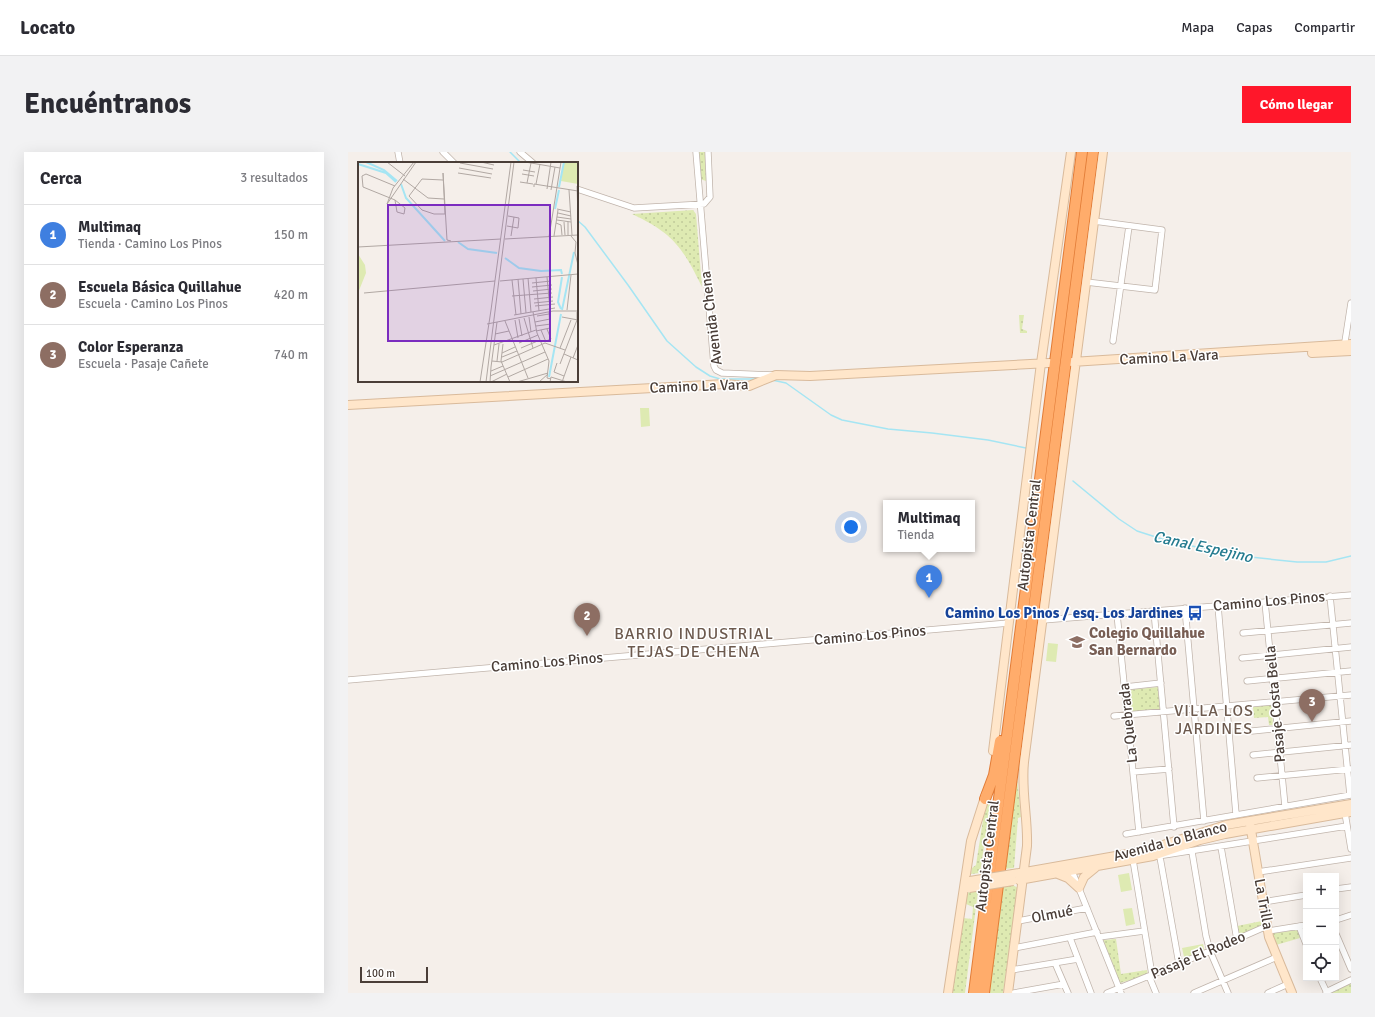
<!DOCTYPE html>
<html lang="es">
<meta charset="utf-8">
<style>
:root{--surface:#fff;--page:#f2f2f3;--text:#2b2b33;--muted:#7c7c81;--line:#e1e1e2;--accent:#ff172a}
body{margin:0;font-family:Signika,sans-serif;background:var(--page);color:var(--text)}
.controls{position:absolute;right:12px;bottom:12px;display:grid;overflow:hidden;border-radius:0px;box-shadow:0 4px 16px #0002}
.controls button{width:36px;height:36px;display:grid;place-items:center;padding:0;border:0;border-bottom:1px solid var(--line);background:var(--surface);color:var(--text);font:20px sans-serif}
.scale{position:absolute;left:12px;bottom:10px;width:68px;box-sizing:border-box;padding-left:4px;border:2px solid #4a3e38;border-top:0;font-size:11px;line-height:14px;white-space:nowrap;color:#4a3e38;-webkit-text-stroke:3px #fff;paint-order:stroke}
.you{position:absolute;left:503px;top:375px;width:14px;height:14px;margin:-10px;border:3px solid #fff;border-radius:50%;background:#1a73e8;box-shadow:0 0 0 6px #1a73e833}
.badge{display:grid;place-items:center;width:26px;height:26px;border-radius:50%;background:var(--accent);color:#fff;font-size:13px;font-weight:700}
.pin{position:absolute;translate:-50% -33px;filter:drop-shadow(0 1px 2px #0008)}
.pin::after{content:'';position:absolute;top:21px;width:14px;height:12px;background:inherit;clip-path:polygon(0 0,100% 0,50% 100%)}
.popup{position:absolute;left:535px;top:348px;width:92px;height:52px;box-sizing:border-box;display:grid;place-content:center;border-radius:0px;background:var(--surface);filter:drop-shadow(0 1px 3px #0005);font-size:13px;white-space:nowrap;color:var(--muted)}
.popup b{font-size:15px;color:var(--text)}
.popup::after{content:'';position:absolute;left:50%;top:100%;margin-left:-8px;border:8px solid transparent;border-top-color:var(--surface)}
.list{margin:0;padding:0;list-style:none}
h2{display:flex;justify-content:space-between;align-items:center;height:52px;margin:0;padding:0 16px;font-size:17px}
h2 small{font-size:13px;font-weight:400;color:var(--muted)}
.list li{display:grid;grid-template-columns:26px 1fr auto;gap:12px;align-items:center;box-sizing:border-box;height:60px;padding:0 16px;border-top:1px solid var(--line)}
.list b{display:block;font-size:15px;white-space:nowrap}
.list p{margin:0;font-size:13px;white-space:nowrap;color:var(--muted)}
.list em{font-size:13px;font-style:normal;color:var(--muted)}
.icon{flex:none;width:22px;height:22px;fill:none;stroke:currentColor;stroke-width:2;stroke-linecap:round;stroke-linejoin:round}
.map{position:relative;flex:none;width:1003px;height:841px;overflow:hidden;border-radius:0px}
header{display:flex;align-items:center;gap:24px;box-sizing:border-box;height:56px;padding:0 20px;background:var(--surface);border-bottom:1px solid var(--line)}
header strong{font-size:19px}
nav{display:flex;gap:22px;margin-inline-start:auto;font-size:14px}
.intro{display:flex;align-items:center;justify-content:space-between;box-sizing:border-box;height:96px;padding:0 24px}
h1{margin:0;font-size:28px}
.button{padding:10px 18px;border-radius:0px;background:var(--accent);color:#fff;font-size:14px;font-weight:700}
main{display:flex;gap:24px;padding:0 24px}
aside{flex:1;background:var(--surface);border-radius:0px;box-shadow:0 4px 16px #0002}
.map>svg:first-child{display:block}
</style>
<header>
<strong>Locato</strong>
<nav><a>Mapa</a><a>Capas</a><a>Compartir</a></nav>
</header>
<div class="intro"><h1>Encuéntranos</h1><a class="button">Cómo llegar</a></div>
<main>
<aside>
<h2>Cerca<small>3 resultados</small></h2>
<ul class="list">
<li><span class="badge" style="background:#3f7fe0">1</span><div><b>Multimaq</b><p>Tienda · Camino Los Pinos</p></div><em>150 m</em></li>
<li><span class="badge" style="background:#8d6e63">2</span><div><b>Escuela Básica Quillahue</b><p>Escuela · Camino Los Pinos</p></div><em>420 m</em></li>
<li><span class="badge" style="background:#8d6e63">3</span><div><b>Color Esperanza</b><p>Escuela · Pasaje Cañete</p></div><em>740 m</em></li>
</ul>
</aside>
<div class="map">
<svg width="1003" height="841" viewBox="0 0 1003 841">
<defs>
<pattern id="grass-dots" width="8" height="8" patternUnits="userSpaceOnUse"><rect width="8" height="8" fill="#deeab2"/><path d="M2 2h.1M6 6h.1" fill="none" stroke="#c0ca9a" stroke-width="1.8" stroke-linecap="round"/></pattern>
</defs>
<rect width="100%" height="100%" fill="#f5efea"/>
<!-- grass -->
<path fill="url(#grass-dots)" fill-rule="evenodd" d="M351,0H357L358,29L352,27Z
M345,58L348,62L354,135C335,96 325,81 284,62Z
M671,163H676L674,177L679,179V181H672Z
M810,535L812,558L781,561L779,538Z
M923,553L925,573H921L920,565L906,566L905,555Z
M666,626H669L673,665L670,666L666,716L655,717Z
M644,640L632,721L623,722L624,716L628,713L635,668L633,666Z
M665,733L670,736L655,841H639L652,735Z
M630,739L617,841H603L617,741ZM618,752L625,755L624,767L615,766Z
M914,769L915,775L892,785L889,774Z
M950,778L952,786L928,793L924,781Z
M768,787L773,822L799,818L800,823L772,831L755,788Z
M1003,831V841H983Z"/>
<!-- pitch -->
<path fill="#deeab2" d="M292,256H301L302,274L293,275Z
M700,491L710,492L708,510L698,509Z
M790,540L792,558L782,559L781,541Z
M781,721L784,738L773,740L770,723Z
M784,756L787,772L778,774L775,757Z
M855,792L857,801L836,805L834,796Z"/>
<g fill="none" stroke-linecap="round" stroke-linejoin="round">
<!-- stream -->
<path stroke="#a5e5f3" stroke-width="1.5" d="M162,0L173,11
M229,68L237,75L280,133L319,189L348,215L362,224L372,227H408
M424,228L438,231L483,263L494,268L540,277L584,281L640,288L678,296
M725,329L771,367L789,379L814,387L883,403L949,410H978L1003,404"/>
<!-- street casing -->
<g stroke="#c1b5ac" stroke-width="7">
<path id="street" d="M50,0L52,11
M95,0L106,11
M172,0L185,11
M348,0L366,214L368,218L374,221L425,223
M229,37L286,56L356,52L362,45L360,0
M738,130L807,138L814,78L746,69
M765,189L781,74
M996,196L1003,151
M982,444L1002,643
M917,450L937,654
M870,454L888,662
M837,456L856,669
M806,459L826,675
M769,462L791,680
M695,468L1003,443
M895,481L1003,471
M894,506L1003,495
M0,528L661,471
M899,529L1003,519
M777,535L813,531
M766,564L1003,543
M904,579L1003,569
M905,603L1003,593
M785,620L821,617
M909,626L1002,617
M997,661L1003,697
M778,682L1003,643
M873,695L889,788
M844,700L858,784L862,799L880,841
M810,704L999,674
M812,705L831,812
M785,708L804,823
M724,719L773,841
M910,720L1003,706
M988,737L1003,735
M915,750L958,743
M988,768L1003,763
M670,769L739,756
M951,774L958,792
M920,779L958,773
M988,782L1003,817
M751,785L796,779
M722,786L743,841
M666,796L749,780
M707,811L720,841
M663,818L730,807
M801,824L808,841
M972,826L979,841
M978,840L1003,828
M666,841L716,832
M759,841L862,799L919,774
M846,841L929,805
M920,841L940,832"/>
</g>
<!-- secondary casing -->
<g stroke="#d9ba9b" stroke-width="10">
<path id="secondary" d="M964,201L1003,199
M724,210L1003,192
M0,253L377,232L401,234L428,223L462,224L701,211
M645,599L693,211L723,0
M902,672L921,785L944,841
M665,722L796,699L878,673L1003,652
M710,722L720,726L731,736L736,725L747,716
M671,728L805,704L852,688L877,682L1003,660
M600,841L623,689L638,642
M660,841L679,694C680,666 673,639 676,610L755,0"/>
</g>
<!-- highway casing -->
<g stroke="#e27c37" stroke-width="12">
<path id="highway" d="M637,647L646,623L652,589
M626,841L734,0
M636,841L745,0"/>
</g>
<!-- street -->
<use href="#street" stroke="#fff" stroke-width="5.5"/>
<!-- secondary -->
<use href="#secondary" stroke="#ffe6ca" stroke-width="8"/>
<!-- highway -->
<use href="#highway" stroke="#ffac6b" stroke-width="10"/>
<!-- secondary-bridge casing -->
<g stroke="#d9ba9b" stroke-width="10" stroke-linecap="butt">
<path id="secondary-bridge" d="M622,729L665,722
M621,736L665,729"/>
</g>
<!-- secondary-bridge -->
<use href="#secondary-bridge" stroke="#ffe6ca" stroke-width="8"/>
</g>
<!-- icons -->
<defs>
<g id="bus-bare" transform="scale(1.2)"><path d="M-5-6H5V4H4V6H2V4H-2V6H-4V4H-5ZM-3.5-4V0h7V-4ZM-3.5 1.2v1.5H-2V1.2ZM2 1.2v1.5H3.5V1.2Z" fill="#1a4fb4" stroke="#fff" stroke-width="2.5" paint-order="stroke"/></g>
<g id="school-bare" transform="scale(1.2)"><path d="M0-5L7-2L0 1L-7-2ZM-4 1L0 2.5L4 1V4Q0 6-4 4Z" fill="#8d6e63" stroke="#fff" stroke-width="2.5" paint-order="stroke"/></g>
</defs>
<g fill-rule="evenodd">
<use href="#bus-bare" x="847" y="461"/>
<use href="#school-bare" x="729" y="490"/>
</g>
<g text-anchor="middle" stroke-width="3" stroke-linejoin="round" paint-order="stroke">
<!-- street labels -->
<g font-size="15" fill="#4a3e38" stroke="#fff">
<text transform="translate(363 166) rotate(-97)" y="5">Avenida Chena</text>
<text transform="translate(821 205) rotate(-3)" y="5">Camino La Vara</text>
<text transform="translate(351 234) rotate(-2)" y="5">Camino La Vara</text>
<text transform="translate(681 383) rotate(-83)" y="5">Autopista Central</text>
<text transform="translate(921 449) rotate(-5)" y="5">Camino Los Pinos</text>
<text transform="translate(522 483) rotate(-5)" y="5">Camino Los Pinos</text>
<text transform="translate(199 510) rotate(-5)" y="5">Camino Los Pinos</text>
<text transform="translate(927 552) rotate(-95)" y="5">Pasaje Costa Bella</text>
<text transform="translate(780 571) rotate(-96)" y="5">La Quebrada</text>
<text transform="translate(822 689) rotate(-15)" y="5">Avenida Lo Blanco</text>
<text transform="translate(639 704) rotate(-83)" y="5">Autopista Central</text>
<text transform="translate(916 752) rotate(80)" y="5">La Trilla</text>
<text transform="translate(704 762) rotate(-11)" y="5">Olmué</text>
<text transform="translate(850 803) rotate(-23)" y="5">Pasaje El Rodeo</text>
</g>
<!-- transit labels -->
<g font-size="15" font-weight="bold" fill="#164399" stroke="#fff" text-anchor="end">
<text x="835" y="466">Camino Los Pinos / esq. Los Jardines</text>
</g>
<!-- education labels -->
<g font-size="15" font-weight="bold" fill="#785e54" stroke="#fff" text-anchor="start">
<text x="741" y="486">Colegio Quillahue<tspan x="741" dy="17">San Bernardo</tspan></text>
</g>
<!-- water labels -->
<g font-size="16" font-style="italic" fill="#257c90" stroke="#fff">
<text transform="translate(855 394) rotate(12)" y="6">Canal Espejino</text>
</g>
<!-- neighbourhood labels -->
<g font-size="16" letter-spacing="1" fill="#6d5a4e" stroke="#fff">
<text x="346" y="487">BARRIO INDUSTRIAL<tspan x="346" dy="18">TEJAS DE CHENA</tspan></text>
<text x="866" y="564">VILLA LOS<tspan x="866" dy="18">JARDINES</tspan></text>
</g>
</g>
<!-- overview -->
<g transform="translate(10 10)">
<rect width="220" height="220" fill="#f5efea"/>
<path d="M206,0H220V22L203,19ZM0,92L7,103L8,111L0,131Z" fill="#deeab2"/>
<path d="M205 11a5 5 0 1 1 10 0a5 5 0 1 1-10 0Z" fill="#deeab2"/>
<path fill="none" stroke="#a5e5f3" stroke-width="2" d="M8,0L26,8L39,19M0,2L28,11L38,20M43,22L48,36L87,79M201,25L206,0M197,47L201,28M100,80L110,87L139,91M147,96L161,106L183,109L203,108L204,112M203,147L200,140L204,115M204,148L216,90M191,215L203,152"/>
<path fill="none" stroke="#b1a8a3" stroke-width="1" d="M29,0L47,14M56,0L35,26L29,42L58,0M123,0L136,3M167,0L179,2M102,1L135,7M179,2L202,6M101,6L134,12M165,8L177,10M100,11L133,16M164,12L176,14M45,17L70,36L86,37M85,18L64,17L51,34L64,48L76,52H87M162,20L175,22M169,21L173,1M178,22L182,2M37,24L8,12L4,14L5,25L37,38M219,24L220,55M176,25V22L220,29M189,27L193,0M193,28L197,5M211,28L214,73M37,38L47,46L46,52L39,50ZM199,47L213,50M200,51L213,54M87,52L85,11L89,78L93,79M199,55L213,57M199,58L213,60M206,60L207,73M210,60V73M198,61L203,63L204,73M149,64L160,66L161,56L150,54M153,74L156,55M196,74L200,48M213,74L218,80L217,91L220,103M191,75L203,0M147,77L220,73M0,85L143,77M189,115L192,147M170,116L173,150M178,116L181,149M160,117L163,152M165,117L168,151M154,118L158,153M142,119L220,112M174,121L193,119M174,125L194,123M175,129L194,127M6,131L137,119M154,134L194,131M176,137L195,135M176,141L195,139M177,144L197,142M133,148L153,0M209,148L213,113M175,150L179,171L191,199L189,216L193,217M156,153L197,146M179,154L191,152M171,155L173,170M204,155L220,158M166,156L175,186M161,157L164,174M157,158L160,176M147,159L170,216M177,160L192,157M129,162L195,149H220M178,164L193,162M183,168L188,180M178,169L192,166L191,150M137,172L151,169M188,179L193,177L189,167M161,181L180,173M145,182L143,199L152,220M136,183L178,168M163,186L182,178M202,186L213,158M144,191L157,185M206,192L220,198M144,195L159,189M215,196L220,183M134,199L144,200L187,181L207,188M139,199L141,182M199,201L196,210L206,214M202,202L219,158V150M133,205L139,160M133,209L145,204M132,214L187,190M150,215L190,197M122,220L133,148M128,220L156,0M132,220L133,205M133,220L149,212M159,220L190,211M181,220L190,212M192,220L193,215L209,220M204,220L213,195"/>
<path fill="#7b2cbf" fill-opacity="0.15" stroke="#7b2cbf" stroke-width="2" d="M30,43H192V179H30Z"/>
<rect width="220" height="220" fill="none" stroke="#4a3e38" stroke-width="2"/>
</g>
</svg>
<div class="controls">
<button>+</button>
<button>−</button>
<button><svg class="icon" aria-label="locate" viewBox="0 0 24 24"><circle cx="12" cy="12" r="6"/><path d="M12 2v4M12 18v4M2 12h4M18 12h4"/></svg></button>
</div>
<div class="scale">100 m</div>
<div class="you"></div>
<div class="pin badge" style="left:581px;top:446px;background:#3f7fe0">1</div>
<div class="popup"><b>Multimaq</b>Tienda</div>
<div class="pin badge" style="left:239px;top:484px;background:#8d6e63">2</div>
<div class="pin badge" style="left:964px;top:570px;background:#8d6e63">3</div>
</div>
</main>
